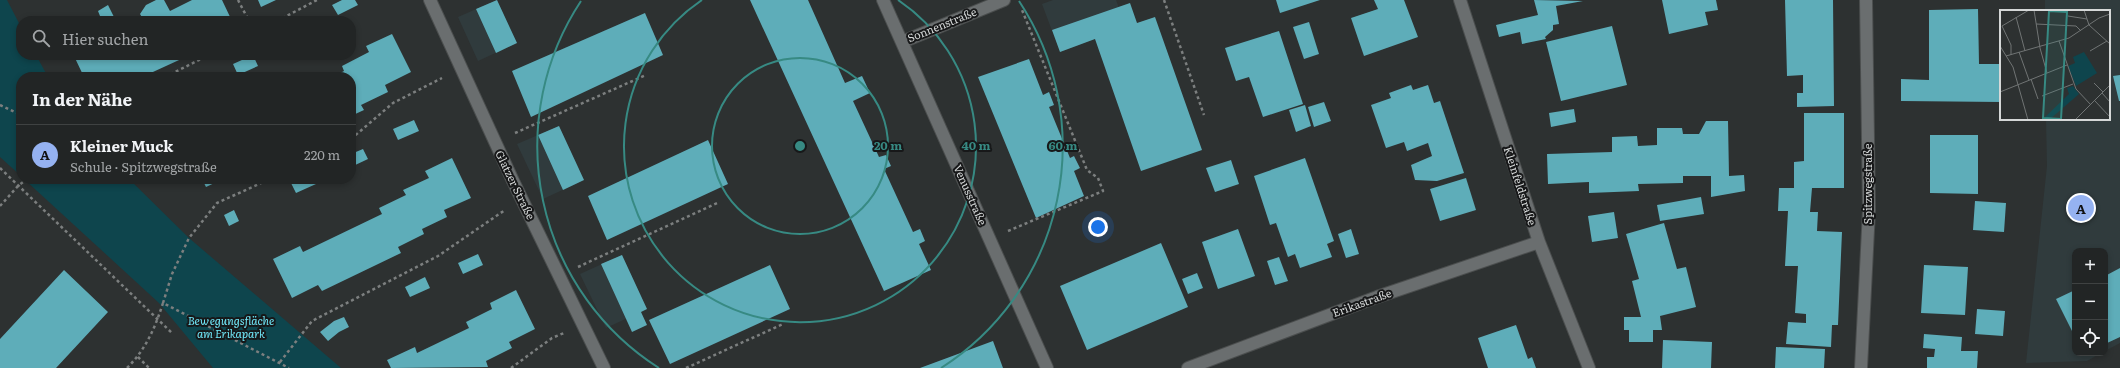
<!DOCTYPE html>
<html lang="de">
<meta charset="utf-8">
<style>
:root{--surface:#222525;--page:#2e3132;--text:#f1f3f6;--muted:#a2a5a7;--line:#3f4242;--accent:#95b2f1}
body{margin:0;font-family:Literata,serif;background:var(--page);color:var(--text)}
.controls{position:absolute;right:12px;bottom:12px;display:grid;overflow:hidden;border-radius:8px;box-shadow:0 2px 6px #0003}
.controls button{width:36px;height:36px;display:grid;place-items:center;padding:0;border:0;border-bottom:1px solid var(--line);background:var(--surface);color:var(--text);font:20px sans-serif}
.you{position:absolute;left:1098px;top:227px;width:14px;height:14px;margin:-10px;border:3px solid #fff;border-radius:50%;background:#1a73e8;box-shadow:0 0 0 6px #1a73e833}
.badge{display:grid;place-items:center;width:26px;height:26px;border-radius:50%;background:var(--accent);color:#111;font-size:13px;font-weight:700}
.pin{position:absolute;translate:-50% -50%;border:2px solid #fff;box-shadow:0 1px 4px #0006}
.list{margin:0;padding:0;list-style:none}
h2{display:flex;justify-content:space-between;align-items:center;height:52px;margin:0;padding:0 16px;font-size:17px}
h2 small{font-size:13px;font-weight:400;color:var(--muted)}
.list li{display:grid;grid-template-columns:26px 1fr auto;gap:12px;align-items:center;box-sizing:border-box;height:60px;padding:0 16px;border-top:1px solid var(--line)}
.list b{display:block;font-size:15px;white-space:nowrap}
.list p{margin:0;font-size:13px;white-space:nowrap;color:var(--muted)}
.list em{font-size:13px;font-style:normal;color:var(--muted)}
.icon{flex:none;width:22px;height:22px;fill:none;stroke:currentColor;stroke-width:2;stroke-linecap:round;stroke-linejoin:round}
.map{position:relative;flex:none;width:2120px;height:368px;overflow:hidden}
.search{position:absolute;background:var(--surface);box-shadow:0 2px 6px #0003;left:16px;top:16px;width:340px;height:44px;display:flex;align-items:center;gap:10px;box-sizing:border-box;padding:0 14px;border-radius:16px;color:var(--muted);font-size:15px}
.panel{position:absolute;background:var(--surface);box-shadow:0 2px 6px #0003;left:16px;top:72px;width:340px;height:112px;border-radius:16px}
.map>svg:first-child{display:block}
</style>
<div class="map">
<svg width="2120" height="368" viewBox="0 0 2120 368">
<rect width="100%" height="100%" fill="#2d3131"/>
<!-- built -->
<path fill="#303b3d" d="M497,0L517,43L478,61L458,17Z
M1053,0H1116L1126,27L1060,52L1042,4Z
M2045,0H2120V343L2105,351V251H2075V353H2101L2087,361L2026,363L2047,166L2046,119H2109V11H2045Z
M559,126L584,180L543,199L517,144Z
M622,255L647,309L606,328L580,274Z"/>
<!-- green -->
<path fill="#0e454d" d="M0,0H7L21,27V55H36L48,77H21V176L0,157Z
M24,179H129L189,238L341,368H213L159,303Z"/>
<!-- building -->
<path fill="#5eadb9" d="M156,0H164L170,11L192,0H222L232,21H144L140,14L146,5Z
M258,0H276L261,7Z
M342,0H355L358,5L338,15L332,5Z
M497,0L517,43L496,53L476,9Z
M750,0H808L845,83L862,76L870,93L853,101L879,157L886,155L891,166L884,169L913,232L920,229L925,241L919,244L931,270L884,291Z
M1276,0H1320L1280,13Z
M1374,0H1404L1418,37L1364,56L1351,18L1378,9Z
M1534,0L1583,1L1556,6L1559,24L1553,25V30L1545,37L1546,39L1522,44L1520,32L1499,37L1496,25L1538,15Z
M1662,0H1716L1718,10L1705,12L1708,25L1669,34Z
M1785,0H1833L1834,106L1797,107V93H1803V75L1787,76Z
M1130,3L1137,23L1155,17L1202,150L1141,171L1095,39L1060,52L1052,30Z
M108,5L116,21H102L98,11Z
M1978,9L1979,64H2001V102L1901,101V79L1929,80V10Z
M645,13L663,55L531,117L512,71Z
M1309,22L1319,54L1304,59L1293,27Z
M1612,26L1627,85L1561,101L1546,42Z
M1279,31L1303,104L1263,117L1249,77L1236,81L1225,48Z
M392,34L411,72L385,85L388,92L361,105L364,110L351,116V77H332L344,71L342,66L369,52L366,46Z
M76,55H190L142,77H84L74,56Z
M253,55L258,66L238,75L233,64Z
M1029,59L1043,95L1049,92L1054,105L1049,107L1070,158L1074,156L1080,168L1074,171L1084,196L1036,218L978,77Z
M2120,75V101H2119L2113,76Z
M1411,85L1413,90L1428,85L1434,103L1440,101L1464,173L1437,181L1415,180L1411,165L1432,156L1428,143L1407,151L1404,142L1386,148L1371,105L1391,98L1389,93Z
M1324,102L1331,121L1314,127L1308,107Z
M1305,105L1311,126L1296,132L1289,110Z
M1574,109L1576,122L1551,127L1549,113Z
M1804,113H1844V188H1812L1810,212H1818L1817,231L1842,232L1838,325H1832L1831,347L1786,344L1788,322L1806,323V314L1795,313L1798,266H1785L1788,211H1778L1779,188H1794V162L1804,161Z
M414,120L419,131L398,140L393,129Z
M1706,121H1728L1729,176L1744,175L1745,191L1711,197V176H1683V183L1638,184L1639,191L1589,193V182L1548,184L1547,154L1612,152V137L1637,136L1638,146L1657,145V128H1682L1683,134H1699Z
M559,126L584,180L563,190L538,135Z
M1930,135H1978V194L1930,193Z
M708,140L728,184L607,240L588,196Z
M363,149L368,159L351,167V154Z
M452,158L471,198L444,210L447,217L422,229L424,234L398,247L401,253L322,291L318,285L292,298L273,259L300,246L303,252L382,214L379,208L406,195L403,190L429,178L425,171Z
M1305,158L1334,241L1327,244L1332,257L1300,268L1295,254L1288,257L1276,223L1270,225L1254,176Z
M1231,160L1239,184L1215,192L1206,168Z
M1466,178L1476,210L1440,221L1430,189Z
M202,179H223L206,187Z
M298,179H313L316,184L296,193L291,183Z
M1701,197L1704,214L1660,221L1657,205Z
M1975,201L2006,203L2004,232L1973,230Z
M234,210L239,221L229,226L224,215Z
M1614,212L1618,238L1592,242L1588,216Z
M1664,223L1677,269L1686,267L1696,307L1660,316L1662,330H1653V342H1629V330H1624V317H1641L1632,281L1639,279L1626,234Z
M1238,229L1255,276L1218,289L1202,242Z
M1351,229L1359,254L1346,258L1338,234Z
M1161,243L1188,307L1087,350L1060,286Z
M478,254L483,265L463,274L458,263Z
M622,255L647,309L641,312L647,325L632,332L601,264Z
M1279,257L1288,281L1275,285L1267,261Z
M770,265L790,309L670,364L649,320Z
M1924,265L1968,267L1965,315L1921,313Z
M2120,268V337L2105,344V276Z
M64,270L108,312L56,368H0V339Z
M1197,273L1203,288L1188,294L1182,279Z
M425,277L430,288L410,297L405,287Z
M516,290L535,329L509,342L512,348L486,361L488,367L391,368L387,360L415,347L417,353L469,328L466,322L492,309L490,303Z
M2075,290V337L2056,299Z
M1977,309L2005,311L2003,336L1975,334Z
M344,317L349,327L339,332L328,341L320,332L334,321Z
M1516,325L1528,359L1532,357L1536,368H1488L1478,338Z
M1924,334L1962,337L1961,351H1978L1977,368H1927V357H1934L1935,349L1923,348Z
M1663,340L1712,342L1711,368H1662Z
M993,341L1003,368H920Z
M1776,347L1825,349L1824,368H1775Z"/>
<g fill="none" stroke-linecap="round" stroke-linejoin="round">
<!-- street casing -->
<g stroke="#4b4e4e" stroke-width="14">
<path id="street" d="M430,0L513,181L604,368
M883,0L1047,368
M1460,0L1539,242L1589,368
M902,42L1004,0
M1188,368L1377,297L1539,242
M1861,368L1869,210L1866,0"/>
</g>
<!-- path -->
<path stroke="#7c7f7f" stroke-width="2.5" stroke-dasharray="3 3" stroke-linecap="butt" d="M238,0L249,21
M1164,0L1204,115
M277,21L317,0
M165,77L209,55
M0,105L21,115
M515,133L646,75
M351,139L393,103L442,78
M0,168L172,333
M0,206L18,186L27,179
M1008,231L1103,191L1098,178L1087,170L1022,10
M578,267L717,203
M163,303L172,274L189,238L217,203L270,179
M138,357L149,368
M280,362L312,321L438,256L505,210
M127,368C146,349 155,328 163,303L289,368
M511,368L552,338L564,333
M686,368L783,324"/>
<!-- street -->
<use href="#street" stroke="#6a6e6f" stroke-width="12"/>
</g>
<!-- distance rings -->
<g fill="none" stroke="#378a83" stroke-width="2">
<circle cx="800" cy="146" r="88"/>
<path d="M898 0A176 176 0 1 1 702 0"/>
<path d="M659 368A263 263 0 0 1 581 1M1019 1A263 263 0 0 1 941 368"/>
</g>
<g text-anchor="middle" stroke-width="4" stroke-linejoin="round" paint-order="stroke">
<!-- street labels -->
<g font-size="11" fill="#d5d8d8" stroke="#171819">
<text transform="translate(942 25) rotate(-22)" y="4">Sonnenstraße</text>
<text transform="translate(1868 184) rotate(-90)" y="4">Spitzwegstraße</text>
<text transform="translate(515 185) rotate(64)" y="4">Glatzer Straße</text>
<text transform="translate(1520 186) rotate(72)" y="4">Kleinfeldstraße</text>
<text transform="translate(970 195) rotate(66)" y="4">Venusstraße</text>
<text transform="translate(1362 303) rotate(-20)" y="4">Erikastraße</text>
</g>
<!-- park labels -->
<g font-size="11" font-style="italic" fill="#70e8f9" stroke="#171819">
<text x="231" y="325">Bewegungsfläche<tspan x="231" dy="13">am Erikapark</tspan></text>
</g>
</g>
<!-- overview -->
<g transform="translate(2000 10)">
<rect width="110" height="110" fill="#2d3131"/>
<path d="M84,42L97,63L76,76L68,56L75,53L73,47ZM73,76L79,84L49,110H42L69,84L67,78Z" fill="#0e454d"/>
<path fill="none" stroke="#707474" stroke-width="1" d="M34,0L40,38L47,63M84,0L89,15L110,34M68,6L87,9M16,7L25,41M36,14L76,16L81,21M59,31L76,79L91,95M0,36L13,57L28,110M90,41L107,31M19,42L29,70M11,45V35L2,16L29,0M6,46L69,28L99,8L110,4M31,69L38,89M94,73L103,82M0,82L67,55M102,83L110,92M42,86L73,74M95,91L110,107M75,110L110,75"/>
<path fill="#378a83" fill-opacity="0.15" stroke="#378a83" stroke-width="2" d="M49,1L67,2L61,109L43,108Z"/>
<rect width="110" height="110" fill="none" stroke="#d5d8d8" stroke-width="2"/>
</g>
<circle cx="800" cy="146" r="6" fill="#378a83" stroke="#171819" stroke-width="2"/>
<g font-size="12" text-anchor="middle" font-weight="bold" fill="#378a83" stroke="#171819" stroke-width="4" stroke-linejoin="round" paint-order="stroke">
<text x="888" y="150">20 m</text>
<text x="976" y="150">40 m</text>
<text x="1063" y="150">60 m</text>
</g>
</svg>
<div class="controls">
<button>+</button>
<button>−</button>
<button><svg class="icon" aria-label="locate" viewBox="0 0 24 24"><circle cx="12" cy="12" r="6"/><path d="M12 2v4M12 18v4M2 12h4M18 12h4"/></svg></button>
</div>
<div class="you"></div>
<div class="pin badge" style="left:2081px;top:208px">A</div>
<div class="search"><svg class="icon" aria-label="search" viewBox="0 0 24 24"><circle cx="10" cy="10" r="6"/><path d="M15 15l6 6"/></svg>Hier suchen</div>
<section class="panel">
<h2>In der Nähe<small></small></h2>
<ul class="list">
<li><span class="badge">A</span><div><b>Kleiner Muck</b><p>Schule · Spitzwegstraße</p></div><em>220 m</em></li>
</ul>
</section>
</div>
